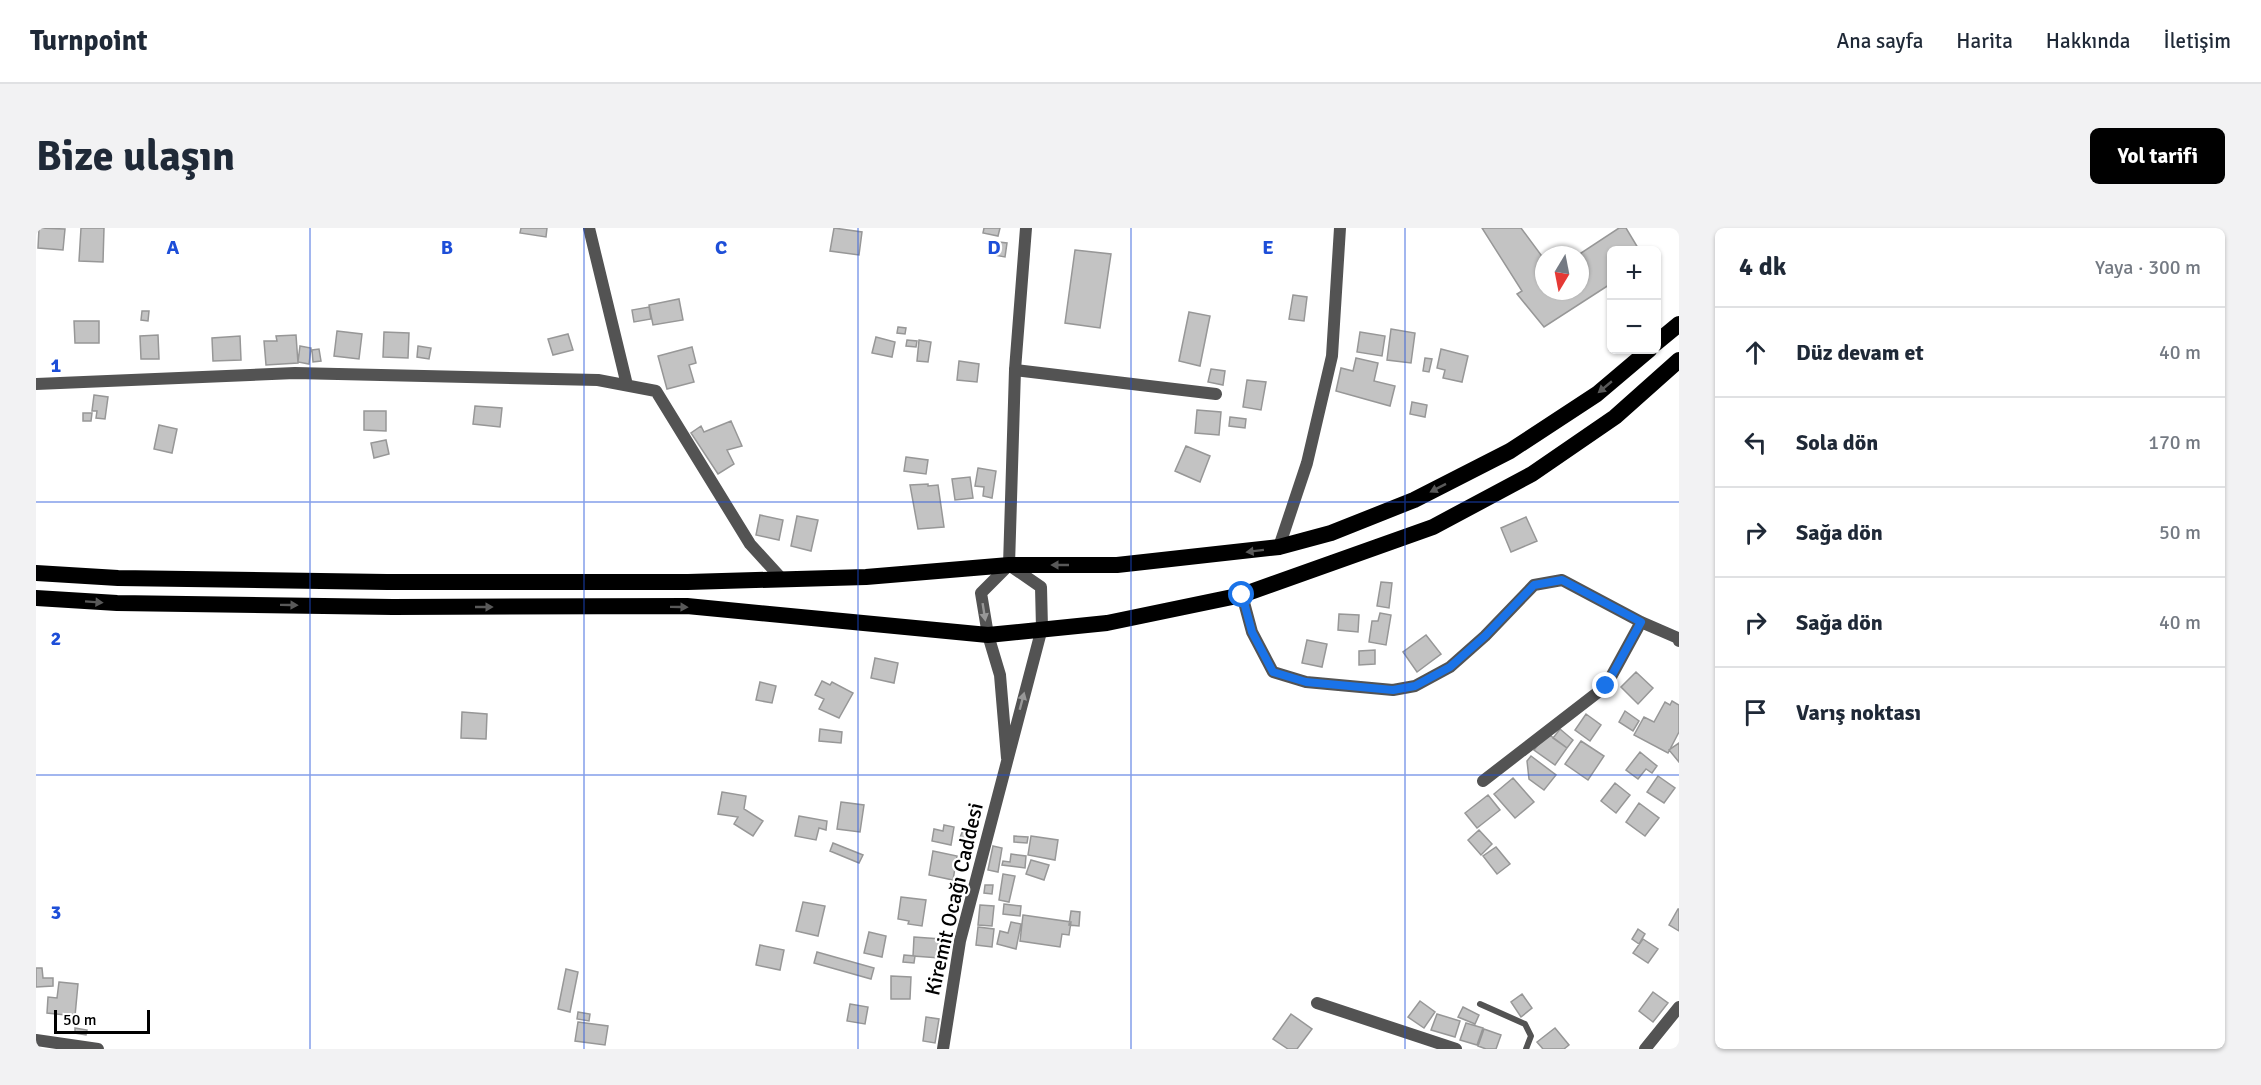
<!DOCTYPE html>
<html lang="tr">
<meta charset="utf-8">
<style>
:root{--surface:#fff;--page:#f2f2f3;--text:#1f2937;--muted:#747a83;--line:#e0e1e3;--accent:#000}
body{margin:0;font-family:Signika,sans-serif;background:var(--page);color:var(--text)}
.controls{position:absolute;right:18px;top:18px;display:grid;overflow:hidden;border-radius:9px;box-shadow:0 2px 4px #0004}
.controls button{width:54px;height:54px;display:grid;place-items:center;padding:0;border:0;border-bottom:2px solid var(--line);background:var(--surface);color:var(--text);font:30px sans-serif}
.compass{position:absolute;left:1499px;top:18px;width:54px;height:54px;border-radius:50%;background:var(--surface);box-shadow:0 2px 4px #0004;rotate:190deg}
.scale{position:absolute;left:18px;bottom:15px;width:96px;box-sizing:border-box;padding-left:6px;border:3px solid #000;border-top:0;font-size:16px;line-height:21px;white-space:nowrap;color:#000;-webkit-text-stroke:4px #fff;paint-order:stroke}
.stop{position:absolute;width:18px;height:18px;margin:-14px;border:4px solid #1a73e8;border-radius:50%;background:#fff}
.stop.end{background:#1a73e8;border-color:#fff;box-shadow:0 2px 6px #0008}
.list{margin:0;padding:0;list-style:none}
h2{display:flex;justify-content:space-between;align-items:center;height:78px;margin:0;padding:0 24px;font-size:26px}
h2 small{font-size:20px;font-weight:400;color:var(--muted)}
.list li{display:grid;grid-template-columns:39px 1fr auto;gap:18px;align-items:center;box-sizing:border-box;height:90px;padding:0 24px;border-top:2px solid var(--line)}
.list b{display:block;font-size:22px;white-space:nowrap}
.list em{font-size:20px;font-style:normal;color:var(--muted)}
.icon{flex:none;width:33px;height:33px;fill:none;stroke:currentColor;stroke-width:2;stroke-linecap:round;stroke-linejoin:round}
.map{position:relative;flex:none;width:1643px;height:821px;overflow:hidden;border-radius:9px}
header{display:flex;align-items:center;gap:36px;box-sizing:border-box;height:84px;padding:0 30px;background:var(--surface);border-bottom:2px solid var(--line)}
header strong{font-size:28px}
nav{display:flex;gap:33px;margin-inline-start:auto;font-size:21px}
.intro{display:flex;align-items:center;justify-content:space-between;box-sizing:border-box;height:144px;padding:0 36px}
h1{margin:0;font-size:42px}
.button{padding:15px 27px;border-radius:9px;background:var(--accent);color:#fff;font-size:21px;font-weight:700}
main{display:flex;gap:36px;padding:0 36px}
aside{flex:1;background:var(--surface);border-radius:9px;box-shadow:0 2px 4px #0004}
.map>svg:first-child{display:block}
</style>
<header>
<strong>Turnpoint</strong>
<nav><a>Ana sayfa</a><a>Harita</a><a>Hakkında</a><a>İletişim</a></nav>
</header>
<div class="intro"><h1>Bize ulaşın</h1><a class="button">Yol tarifi</a></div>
<main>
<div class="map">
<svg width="1643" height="821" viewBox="0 0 1643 821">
<rect width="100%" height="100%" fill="#fff"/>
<!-- building -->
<path fill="#c3c3c3" stroke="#979797" stroke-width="1.5" d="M3,0L29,1L27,22L2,20Z
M45,0H68L67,34L43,33Z
M485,0H511L510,9L484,5Z
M798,0L826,4L823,27L794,23Z
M948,0H964L962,8L947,5Z
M1446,0H1485L1508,31V63H1544V27H1542L1583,0H1590L1602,20L1597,22H1576V55L1508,99L1481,66L1486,63Z
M954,13L971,15L969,29L952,26Z
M1039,22L1075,26L1064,100L1029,95Z
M1257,67L1271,69L1268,93L1253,91Z
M643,71L647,92L617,97L613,77Z
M613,79L615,91L598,94L596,82Z
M106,83H113L112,93L105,92Z
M1153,84L1174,88L1164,138L1143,133Z
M38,93H63V115H39Z
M862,99L870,100L869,106L861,105Z
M1355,101L1379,105L1375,135L1351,132Z
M301,103L326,106L323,131L298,128Z
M348,104L373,105L372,130L347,129Z
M1324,104L1349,108L1346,128L1321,124Z
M532,106L537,122L517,127L512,111Z
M122,107L123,131H105L104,108Z
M260,107L262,135L230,137L228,113H241L240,108Z
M204,108L205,132L177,133L176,110Z
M840,109L859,114L856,129L836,125Z
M871,112L881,113L880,119L870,118Z
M883,112L895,114L892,134L881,133Z
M264,118L275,120L273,136L262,134Z
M382,118L395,120L393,131L381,129Z
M656,119L660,135L653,137L658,154L631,161L622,128Z
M283,121L285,133L277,134L276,122Z
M1405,121L1432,128L1426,154L1407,150L1409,142L1401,140Z
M1320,130L1342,135L1338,153L1359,158L1354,178L1300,163L1305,140L1317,143Z
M1389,130L1396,131L1393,144L1387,143Z
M923,133L943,136L941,154L921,152Z
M1175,141L1189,143L1187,157L1172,154Z
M1211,152L1230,154L1225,182L1207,179Z
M58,167L72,169L69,191L60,190L61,183H56Z
M1376,174L1391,177L1389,189L1374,186Z
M439,178L466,180L464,199L437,196Z
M1161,182L1185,184L1183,207L1159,205Z
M328,183H350V203L328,202Z
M47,185H56L55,193H47Z
M1194,189L1210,191L1209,200L1193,198Z
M695,193L706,218L691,222L698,236L682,246L655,205L665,198L668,204Z
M123,197L141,201L136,225L118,221Z
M350,212L353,226L338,230L335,215Z
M1150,218L1174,228L1164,254L1139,243Z
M870,229L892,232L890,246L868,243Z
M942,240L960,243L956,270L947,268L948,259L939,258Z
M934,249L937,270L919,272L916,251Z
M892,256V258L902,257L908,299L882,301L874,257Z
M724,287L747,292L743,312L720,307Z
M761,288L782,292L775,323L755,318Z
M1490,289L1501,313L1475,324L1465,300Z
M1345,354L1356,355L1353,380L1341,378Z
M1344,385L1355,387L1350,417L1333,414L1336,393H1342Z
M1303,386L1323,387L1322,404L1302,402Z
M1390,407L1405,426L1381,444L1367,424Z
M1271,412L1291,416L1286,439L1266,435Z
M1339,422V436L1323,437V423Z
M839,430L862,435L858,455L835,450Z
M1600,444L1617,460L1602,476L1585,459Z
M786,453L794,457L796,454L817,465L803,490L783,481L788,471L779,467Z
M724,454L740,458L736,475L720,472Z
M1636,473L1643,477V504L1632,525L1598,507L1608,489L1618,494L1629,474L1634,477Z
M1589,483L1603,493L1597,503L1583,494Z
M426,484L451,486L450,511L425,510Z
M1550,486L1565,497L1554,513L1539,502Z
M784,501L806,504L805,515L783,513Z
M1524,501L1537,512L1531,520L1517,510Z
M1511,505L1531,520L1519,537L1498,522Z
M1545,513L1568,528L1552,552L1529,536Z
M1643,515V534L1633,522Z
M1604,524L1621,538L1616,545L1610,541L1602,551L1590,542Z
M1495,528L1520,547L1508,562L1493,551L1491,533Z
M1622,548L1639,560L1628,575L1611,564Z
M1477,550L1498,574L1479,590L1458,566Z
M1579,555L1594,567L1580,585L1565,573Z
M686,564L710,568L708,581L727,593L717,608L698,596L702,589L682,586Z
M1452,567L1464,582L1441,600L1429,585Z
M805,574L828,577L824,604L801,601Z
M1603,575L1623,590L1609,608L1590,594Z
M763,588L791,593L790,602L783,600L780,612L759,608Z
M908,597L918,599L915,617L896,613L898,601L907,603Z
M927,602L934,604L930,614L923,612Z
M1443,602L1456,616L1445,627L1432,612Z
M978,608L992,609L991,615L978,614Z
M995,608L1022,612L1019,632L992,627Z
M797,615L827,627L823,635L794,623Z
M957,618L966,620L962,644L952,642Z
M1460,619L1474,636L1461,646L1447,628Z
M897,623L921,628L917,652L893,647Z
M975,626L990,628L989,640L966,637L967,633L974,634Z
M995,632L1013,637L1008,652L990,646Z
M967,646L979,648L973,674L963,672Z
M949,657H957L956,666L948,665Z
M865,669L890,672L886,698L872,696L873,693L862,691Z
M767,674L789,678L782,708L760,703Z
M968,676L985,678L984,688L967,686Z
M944,677L958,678L956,698L942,697Z
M1642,681H1643V703L1633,697Z
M1035,683L1044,684L1043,698L1033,697Z
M987,687L1035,694L1033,707L1026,706L1024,719L984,713Z
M975,694L985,696L980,721L961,716L964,703L972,705Z
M942,699L958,701L956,719L940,717Z
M1602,701L1609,706L1603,716L1596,711Z
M833,704L850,708L846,729L828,725Z
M878,709L905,711L904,730L877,728Z
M1607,711L1622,721L1612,735L1597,725Z
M724,717L748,722L744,742L720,737Z
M781,724L838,740L835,751L778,735Z
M868,727L879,728L878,735L867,734Z
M0,740H6L7,750H17V758L0,759Z
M530,741L542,744L534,784L522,781Z
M855,748L875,749L874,771H855Z
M23,754L42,756L39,788L11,785L12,769L21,770Z
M1617,764L1632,775L1617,794L1603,783Z
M1486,766L1496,780L1485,789L1475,774Z
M1384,773L1399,784L1388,800L1372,789Z
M814,776L832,779L829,796L811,793Z
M1427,779L1443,787L1439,796L1422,789Z
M542,784L554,786L553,793L541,791Z
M1255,786L1276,801L1261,821H1252L1237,811Z
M1401,786L1424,793L1419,809L1395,802Z
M890,789L903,791L899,815L887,813Z
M542,794L572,798L569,817L539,813Z
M1430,795L1447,800L1441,817L1424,812Z
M39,800L51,802L50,807L39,805Z
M1519,800L1533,817L1528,821H1507L1501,814Z
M1448,801L1465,807L1460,821H1450L1442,818Z"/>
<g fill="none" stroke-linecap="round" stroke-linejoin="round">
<!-- service -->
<path stroke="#535353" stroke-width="6" d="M1444,776L1489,796L1495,808L1490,821"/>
<!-- minor -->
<path stroke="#535353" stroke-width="12" d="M553,0L591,157
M979,142L1180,166
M0,156L259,145L562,152L620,163L714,316L746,351
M1243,319L1271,235L1296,128L1304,0
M1206,367L1216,404L1237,444L1270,454L1357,462L1379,458L1414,439L1449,408L1498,357L1526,352L1605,394L1642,410L1643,413
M1447,553L1570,458L1605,394
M1281,775L1420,821
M0,812L62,821
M1609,821L1643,779"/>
<!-- tertiary -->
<path stroke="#535353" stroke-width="12" d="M971,530L964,447L952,407L945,365L973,337L979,142L990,0
M907,821L924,713L1006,400L1005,359L973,337"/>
<!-- trunk -->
<path stroke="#000" stroke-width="16" d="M1620,115L1643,96
M0,345L82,350L351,354H652L830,349L973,337H1081L1243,319L1295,305L1378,272L1474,223L1561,166L1613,122
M0,370L81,375L357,379L651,378L952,407L1071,395L1206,367L1397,299L1496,246L1579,189L1643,132"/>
</g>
<!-- one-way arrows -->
<defs><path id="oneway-solid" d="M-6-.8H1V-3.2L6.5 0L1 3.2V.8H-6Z" transform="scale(1.5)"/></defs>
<g fill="#595959">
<use href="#oneway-solid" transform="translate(1569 159) rotate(140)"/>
<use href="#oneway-solid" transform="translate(1402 260) rotate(153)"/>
<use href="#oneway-solid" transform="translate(1219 323) rotate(173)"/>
<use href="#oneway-solid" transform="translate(1024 337) rotate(180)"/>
<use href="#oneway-solid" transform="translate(58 374) rotate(4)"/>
<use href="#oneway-solid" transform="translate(253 377) rotate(1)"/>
<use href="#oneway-solid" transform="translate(448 379)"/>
<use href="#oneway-solid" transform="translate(643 379) rotate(1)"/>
</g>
<g fill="#989898">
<use href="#oneway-solid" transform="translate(948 384) rotate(81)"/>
<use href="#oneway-solid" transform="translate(986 473) rotate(-75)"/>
</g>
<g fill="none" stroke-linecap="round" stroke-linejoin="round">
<!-- route -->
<path stroke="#1a73e8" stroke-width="8" d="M1206,367L1216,404L1237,444L1270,454L1357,462L1379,458L1414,439L1449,408L1498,357L1526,352L1605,394L1570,458"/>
</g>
<!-- grid -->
<path fill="none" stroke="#1d4ed8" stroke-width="1.5" stroke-opacity="0.55" d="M274,0V821M548,0V821M822,0V821M1095,0V821M1369,0V821M0,274H1643M0,547H1643"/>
<g text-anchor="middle" stroke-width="4.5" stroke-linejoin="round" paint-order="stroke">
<!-- street labels -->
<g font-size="21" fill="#000" stroke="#fff">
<text transform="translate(918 671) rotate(-77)" y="7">Kiremit Ocağı Caddesi</text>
</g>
</g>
<g font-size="20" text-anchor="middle" font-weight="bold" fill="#1d4ed8" stroke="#fff" stroke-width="4.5" stroke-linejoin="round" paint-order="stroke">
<text x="137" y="26">A</text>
<text x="411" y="26">B</text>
<text x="685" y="26">C</text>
<text x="958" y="26">D</text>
<text x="1232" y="26">E</text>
<text x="20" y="144">1</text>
<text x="20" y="417">2</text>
<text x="20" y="691">3</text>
</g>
</svg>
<div class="controls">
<button>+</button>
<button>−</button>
</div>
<svg class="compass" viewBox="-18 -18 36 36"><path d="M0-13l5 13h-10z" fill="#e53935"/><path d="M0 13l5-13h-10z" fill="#747a83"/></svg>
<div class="scale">50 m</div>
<div class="stop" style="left:1206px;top:367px"></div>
<div class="stop end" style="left:1570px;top:458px"></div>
</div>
<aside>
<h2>4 dk<small>Yaya · 300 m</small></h2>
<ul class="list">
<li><svg class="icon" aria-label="ahead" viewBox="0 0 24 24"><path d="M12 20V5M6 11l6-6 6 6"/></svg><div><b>Düz devam et</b></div><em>40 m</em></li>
<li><svg class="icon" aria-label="left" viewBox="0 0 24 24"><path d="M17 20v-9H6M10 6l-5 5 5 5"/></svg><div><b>Sola dön</b></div><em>170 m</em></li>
<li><svg class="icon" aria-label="right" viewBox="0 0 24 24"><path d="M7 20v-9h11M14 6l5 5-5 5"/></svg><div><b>Sağa dön</b></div><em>50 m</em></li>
<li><svg class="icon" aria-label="right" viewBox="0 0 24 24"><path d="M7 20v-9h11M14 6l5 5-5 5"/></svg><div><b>Sağa dön</b></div><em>40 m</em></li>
<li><svg class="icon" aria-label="arrive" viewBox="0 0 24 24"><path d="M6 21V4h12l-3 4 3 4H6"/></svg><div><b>Varış noktası</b></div></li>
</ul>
</aside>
</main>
